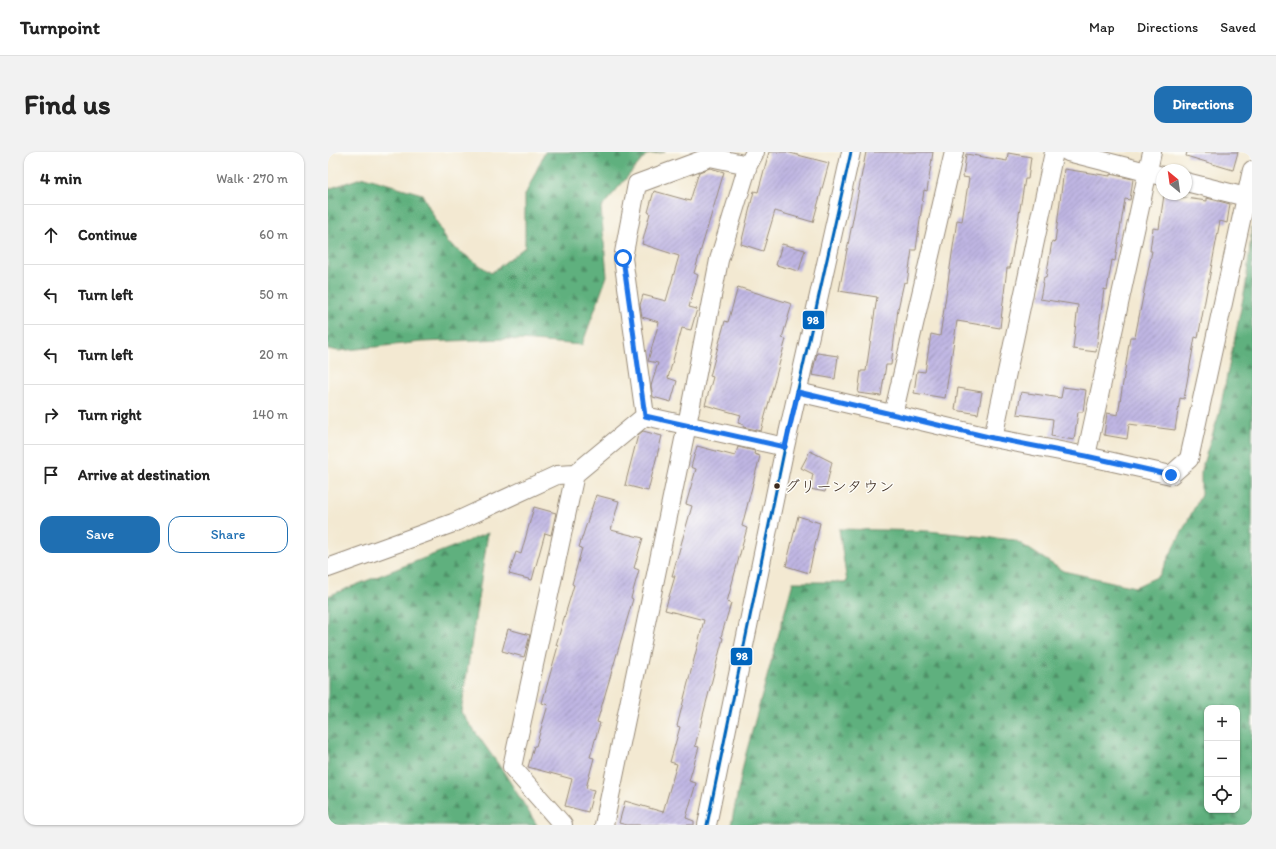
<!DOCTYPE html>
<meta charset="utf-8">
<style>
:root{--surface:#fff;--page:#f2f2f2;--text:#222;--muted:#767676;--line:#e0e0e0;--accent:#1f6fb2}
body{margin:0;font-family:Itim,"Klee One",sans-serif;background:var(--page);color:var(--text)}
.controls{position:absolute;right:12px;bottom:12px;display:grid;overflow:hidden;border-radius:8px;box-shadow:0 1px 3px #0004}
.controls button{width:36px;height:36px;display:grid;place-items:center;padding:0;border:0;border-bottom:1px solid var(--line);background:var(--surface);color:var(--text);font:20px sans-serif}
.compass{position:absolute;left:828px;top:12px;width:36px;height:36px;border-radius:50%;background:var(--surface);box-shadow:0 1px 3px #0004;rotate:331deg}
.stop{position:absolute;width:12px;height:12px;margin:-9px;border:3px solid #1a73e8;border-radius:50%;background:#fff}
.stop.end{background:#1a73e8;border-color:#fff;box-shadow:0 1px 4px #0008}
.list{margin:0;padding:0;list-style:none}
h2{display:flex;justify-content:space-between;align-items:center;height:52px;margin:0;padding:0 16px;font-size:17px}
h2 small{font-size:13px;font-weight:400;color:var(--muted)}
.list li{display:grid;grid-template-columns:26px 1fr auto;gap:12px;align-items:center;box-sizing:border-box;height:60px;padding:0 16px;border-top:1px solid var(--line)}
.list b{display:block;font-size:15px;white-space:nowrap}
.list em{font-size:13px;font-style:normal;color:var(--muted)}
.actions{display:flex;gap:8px;padding:12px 16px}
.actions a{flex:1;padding:9px 0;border:1px solid var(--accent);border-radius:12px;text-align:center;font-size:14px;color:var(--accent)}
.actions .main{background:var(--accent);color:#fff}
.icon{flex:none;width:22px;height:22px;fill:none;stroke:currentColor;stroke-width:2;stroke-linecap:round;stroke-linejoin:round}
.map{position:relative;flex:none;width:924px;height:673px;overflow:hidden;border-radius:12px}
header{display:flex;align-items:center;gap:24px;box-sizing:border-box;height:56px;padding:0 20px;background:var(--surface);border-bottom:1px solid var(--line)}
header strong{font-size:19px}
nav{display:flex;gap:22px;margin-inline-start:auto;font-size:14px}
.intro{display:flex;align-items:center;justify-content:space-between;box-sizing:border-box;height:96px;padding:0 24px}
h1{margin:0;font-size:28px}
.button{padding:10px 18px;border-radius:12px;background:var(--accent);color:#fff;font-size:14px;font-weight:700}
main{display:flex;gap:24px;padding:0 24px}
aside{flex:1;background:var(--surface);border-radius:12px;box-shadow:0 1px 3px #0004}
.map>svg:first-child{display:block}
</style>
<header>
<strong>Turnpoint</strong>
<nav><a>Map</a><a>Directions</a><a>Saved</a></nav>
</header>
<div class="intro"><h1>Find us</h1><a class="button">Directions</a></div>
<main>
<aside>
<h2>4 min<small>Walk · 270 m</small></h2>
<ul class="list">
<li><svg class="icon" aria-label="ahead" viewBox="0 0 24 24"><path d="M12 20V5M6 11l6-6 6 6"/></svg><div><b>Continue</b></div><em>60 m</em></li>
<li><svg class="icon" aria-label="left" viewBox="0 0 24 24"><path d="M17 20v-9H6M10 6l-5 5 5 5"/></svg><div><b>Turn left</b></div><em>50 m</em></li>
<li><svg class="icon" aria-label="left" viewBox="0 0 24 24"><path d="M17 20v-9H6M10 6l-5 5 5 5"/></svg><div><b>Turn left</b></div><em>20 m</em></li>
<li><svg class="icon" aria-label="right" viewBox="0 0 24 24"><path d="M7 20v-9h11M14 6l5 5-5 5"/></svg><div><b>Turn right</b></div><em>140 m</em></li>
<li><svg class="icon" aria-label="arrive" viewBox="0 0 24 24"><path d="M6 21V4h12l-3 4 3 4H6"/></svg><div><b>Arrive at destination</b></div></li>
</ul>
<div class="actions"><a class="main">Save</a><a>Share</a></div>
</aside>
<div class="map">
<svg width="924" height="673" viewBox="0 0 924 673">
<defs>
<pattern id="forest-firs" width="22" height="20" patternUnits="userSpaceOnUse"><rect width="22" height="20" fill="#5eb07e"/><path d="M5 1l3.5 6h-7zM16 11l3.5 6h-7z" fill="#4f8f67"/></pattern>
<pattern id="building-hatch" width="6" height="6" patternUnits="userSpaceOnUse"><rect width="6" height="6" fill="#bfb6e3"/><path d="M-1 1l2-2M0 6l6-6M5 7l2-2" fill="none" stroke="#9c94b7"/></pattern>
</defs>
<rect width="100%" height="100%" fill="#fdfcf7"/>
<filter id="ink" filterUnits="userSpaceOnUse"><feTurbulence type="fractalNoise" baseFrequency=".025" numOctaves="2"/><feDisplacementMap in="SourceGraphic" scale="8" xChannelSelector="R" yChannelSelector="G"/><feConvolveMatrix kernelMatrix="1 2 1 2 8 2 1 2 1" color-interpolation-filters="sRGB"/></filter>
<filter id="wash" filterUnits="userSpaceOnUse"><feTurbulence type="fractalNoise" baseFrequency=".012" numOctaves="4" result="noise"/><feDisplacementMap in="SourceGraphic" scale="16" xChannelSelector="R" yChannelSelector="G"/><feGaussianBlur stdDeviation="0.9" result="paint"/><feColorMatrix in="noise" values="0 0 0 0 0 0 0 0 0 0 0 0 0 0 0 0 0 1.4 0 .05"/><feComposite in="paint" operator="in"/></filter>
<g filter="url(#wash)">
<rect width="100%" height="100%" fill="#f3e9d2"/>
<!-- forest -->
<path fill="url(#forest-firs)" stroke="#4c6d4e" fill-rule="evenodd" d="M217,0H337L318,3L273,56L279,124L254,193L179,187L94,190L10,199L0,197V37L36,25L94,42L120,91L163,121L197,95V43Z
M924,75V673H403L417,605L465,430H519L511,377L600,379L687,388L735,419L807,435L831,424L873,343V318L891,262L918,132ZM879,556H909V658H879Z
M160,381L133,560L175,619L209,673H0V444Z"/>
<g id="blocks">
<!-- building -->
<path fill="url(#building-hatch)" d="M441,0H458L501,11L485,70L447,59L435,99L413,92L426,39L430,40Z
M538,0H605L599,39L596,38L588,98H584L579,131L576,130L570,157L563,213H558L553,244L530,241L533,219H538L549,145L511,139Z
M859,0H910L905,18L858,4Z
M680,1L703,5L700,27H697L682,116H679L672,176L629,169L617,246L586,241L589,219L597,220L603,182L612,184L629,68L634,69L641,26L635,25L638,2L679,9Z
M382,16L396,20L366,121L370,123L361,155L369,157L363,178L354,176L340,226L349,229L343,250L325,245L323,234L330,211L320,209L331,170L314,165L312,153L315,143L338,149L351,104L314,92L322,61L320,60L326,39L362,49L371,20Z
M736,17L782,24V22L805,27L802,48L797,47L787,109L784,108L779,138L776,137L768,200L745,197L750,153L712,147L716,125L718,126L724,89L727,90Z
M836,43L879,49V46L902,52L899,71L892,69L870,186L867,185L856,247L852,246L847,278L801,272L799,287L776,283L779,261L790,263L802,185H807L824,99H822L825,76L831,77Z
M454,92L477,98L471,119L448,113Z
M410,135L464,152L454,186L458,187L433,279L415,275L416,273L410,271L413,263L377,253L385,225L382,224L397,169L400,170Z
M489,201L510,204L507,227L484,223Z
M735,235L758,238L755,260H750L746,288L723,284L725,267L689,262L693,240L733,246Z
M630,236L654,240L650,262L627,258Z
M315,279L334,284L320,339L297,333L310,283Z
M369,294L407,304L410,295L427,299L426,302L432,304L414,374L419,376L399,450L403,451L393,485L395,486L367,594L371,595L361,629L368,631L358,666L366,669V673H299L291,671L297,649L335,660L349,612L342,610L352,575L349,574L376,468L337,458L347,424H344L364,354L358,352L368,317L363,315Z
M482,299L504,310L497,340L482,337L485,322L473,316Z
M268,343L291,349L283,378L315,386L306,416L311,418L303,446L305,447L269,570L272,571L262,605L266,606L258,636L266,638L260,660L237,654L244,627L200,615L206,594H208L220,553L214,551L230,494L228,493L246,433L244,432L254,396L251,395Z
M206,355L228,361L223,383L217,381L204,428L181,422L188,400L193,402Z
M470,364L492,371L481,421L458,414Z
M180,477L202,483L196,505L174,499Z"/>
</g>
</g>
<g filter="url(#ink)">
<use href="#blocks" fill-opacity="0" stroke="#978a78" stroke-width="1"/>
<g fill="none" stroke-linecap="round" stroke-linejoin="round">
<!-- minor casing -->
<g stroke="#978a78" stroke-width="20">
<path id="minor" d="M740,0L834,24
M858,30L918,45
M470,240L665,286L758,304L843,323L861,307L924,18
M565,263L626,0
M317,264L295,106L309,32L382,5L420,13L427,0
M317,264L457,295
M665,286L726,0
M758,304L824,0
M0,416L125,371L229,323L247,322L317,264
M235,673L184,615L247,322
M276,673L359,273L391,108L420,13
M379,673L457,295L523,0"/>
</g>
<!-- minor -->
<use href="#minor" stroke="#fff" stroke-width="18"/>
<!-- bus-1 casing -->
<g stroke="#fdfcf7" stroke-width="6">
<path id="bus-1" d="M379,673L457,295L523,0"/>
</g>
<!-- bus-1 -->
<use href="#bus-1" stroke="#0065bd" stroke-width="3"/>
</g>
</g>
<g fill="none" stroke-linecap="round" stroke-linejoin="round" filter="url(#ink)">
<!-- route -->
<path stroke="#1a73e8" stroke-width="5" d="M295,106L317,264L457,295L470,240L665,286L758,304L843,323"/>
</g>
<!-- markers -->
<circle fill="#3b2a1e" stroke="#fdfcf7" stroke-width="1.5" cx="449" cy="334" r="3.5"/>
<g text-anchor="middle" stroke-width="3" stroke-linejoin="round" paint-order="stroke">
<!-- bus labels -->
<g font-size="16" fill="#3b2a1e" stroke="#fdfcf7" text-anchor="start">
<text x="456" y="340">グリーンタウン</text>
</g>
</g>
<g stroke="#fdfcf7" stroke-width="1.5">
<rect x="474" y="158" width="23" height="20" rx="4" fill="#0065bd"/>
<rect x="402" y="495" width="23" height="19" rx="4" fill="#0065bd"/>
</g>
<g font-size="11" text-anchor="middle" font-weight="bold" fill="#fff">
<text x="485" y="172">98</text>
<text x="414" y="508">98</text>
</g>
</svg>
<div class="controls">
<button>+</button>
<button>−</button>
<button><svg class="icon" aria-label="locate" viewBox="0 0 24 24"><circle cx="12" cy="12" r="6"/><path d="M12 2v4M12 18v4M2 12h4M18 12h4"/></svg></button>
</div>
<svg class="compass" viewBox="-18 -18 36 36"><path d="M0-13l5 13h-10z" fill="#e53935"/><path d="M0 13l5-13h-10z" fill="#767676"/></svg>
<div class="stop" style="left:295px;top:106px"></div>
<div class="stop end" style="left:843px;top:323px"></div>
</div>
</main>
